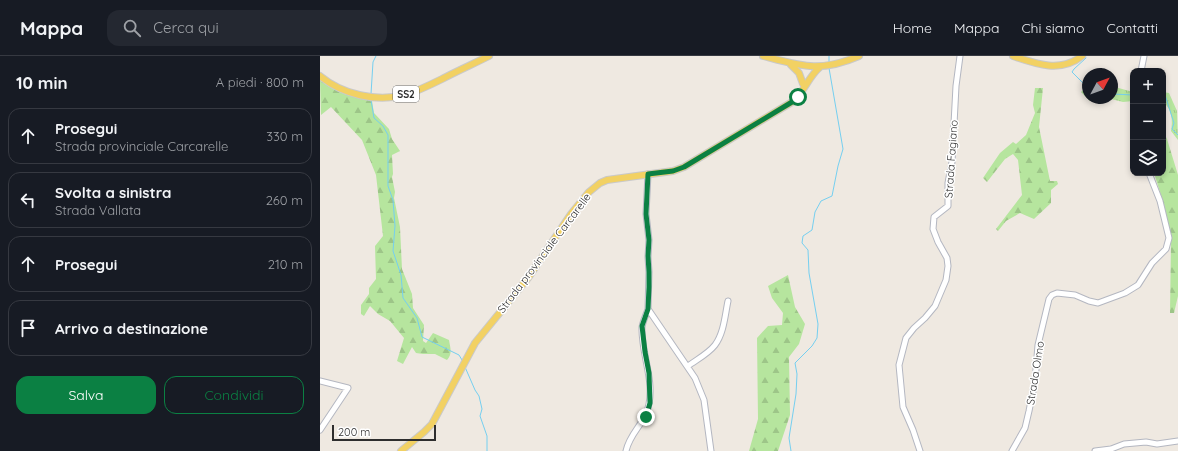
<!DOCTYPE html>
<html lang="it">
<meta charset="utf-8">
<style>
:root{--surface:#171b24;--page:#242831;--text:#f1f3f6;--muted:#9ea1a6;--line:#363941;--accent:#0b8043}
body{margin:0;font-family:Quicksand,sans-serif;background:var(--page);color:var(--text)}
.controls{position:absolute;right:12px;top:12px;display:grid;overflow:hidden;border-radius:8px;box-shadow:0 2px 6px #0003}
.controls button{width:36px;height:36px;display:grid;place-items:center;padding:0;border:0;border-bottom:1px solid var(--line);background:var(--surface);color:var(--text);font:20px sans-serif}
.compass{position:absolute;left:762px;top:12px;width:36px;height:36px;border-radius:50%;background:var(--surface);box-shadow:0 2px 6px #0003;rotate:49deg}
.scale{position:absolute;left:12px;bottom:10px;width:104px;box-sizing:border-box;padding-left:4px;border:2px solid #2e2e2e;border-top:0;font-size:11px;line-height:14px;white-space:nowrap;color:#2e2e2e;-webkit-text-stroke:3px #fff;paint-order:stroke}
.stop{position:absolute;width:12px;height:12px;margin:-9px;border:3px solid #0b8043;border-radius:50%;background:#fff}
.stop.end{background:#0b8043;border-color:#fff;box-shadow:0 1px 4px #0008}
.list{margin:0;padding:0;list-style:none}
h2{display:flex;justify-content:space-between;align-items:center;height:52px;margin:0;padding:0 16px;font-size:17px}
h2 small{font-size:13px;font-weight:400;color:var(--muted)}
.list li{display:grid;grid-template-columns:26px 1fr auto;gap:12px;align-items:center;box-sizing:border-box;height:56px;margin:0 8px 8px;padding:0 8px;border:1px solid var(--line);border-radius:12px}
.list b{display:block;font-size:15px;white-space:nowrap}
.list p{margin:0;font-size:13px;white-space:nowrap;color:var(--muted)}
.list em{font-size:13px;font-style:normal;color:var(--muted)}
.actions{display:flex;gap:8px;padding:12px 16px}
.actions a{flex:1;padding:9px 0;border:1px solid var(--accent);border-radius:12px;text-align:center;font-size:14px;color:var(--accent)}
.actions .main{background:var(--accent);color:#fff}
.icon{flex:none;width:22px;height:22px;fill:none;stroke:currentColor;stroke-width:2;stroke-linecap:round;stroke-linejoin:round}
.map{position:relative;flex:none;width:858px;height:395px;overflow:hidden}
header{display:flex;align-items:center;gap:24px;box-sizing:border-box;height:56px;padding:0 20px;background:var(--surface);border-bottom:1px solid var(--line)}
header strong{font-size:19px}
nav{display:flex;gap:22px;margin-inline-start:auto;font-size:14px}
.search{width:280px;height:36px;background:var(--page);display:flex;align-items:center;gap:10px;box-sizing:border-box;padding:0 14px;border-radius:12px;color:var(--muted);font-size:15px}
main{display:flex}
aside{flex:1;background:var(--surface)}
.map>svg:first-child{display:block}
</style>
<header>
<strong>Mappa</strong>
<div class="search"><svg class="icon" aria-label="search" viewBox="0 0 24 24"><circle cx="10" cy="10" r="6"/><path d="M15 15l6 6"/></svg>Cerca qui</div>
<nav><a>Home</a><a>Mappa</a><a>Chi siamo</a><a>Contatti</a></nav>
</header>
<main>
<aside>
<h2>10 min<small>A piedi · 800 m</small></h2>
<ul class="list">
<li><svg class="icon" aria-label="ahead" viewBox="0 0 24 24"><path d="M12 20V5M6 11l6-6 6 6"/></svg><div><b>Prosegui</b><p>Strada provinciale Carcarelle</p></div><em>330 m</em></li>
<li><svg class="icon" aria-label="left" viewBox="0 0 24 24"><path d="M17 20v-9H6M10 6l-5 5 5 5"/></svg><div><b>Svolta a sinistra</b><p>Strada Vallata</p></div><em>260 m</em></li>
<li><svg class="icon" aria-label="ahead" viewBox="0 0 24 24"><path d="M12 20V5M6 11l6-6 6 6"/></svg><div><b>Prosegui</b></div><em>210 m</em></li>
<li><svg class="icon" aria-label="arrive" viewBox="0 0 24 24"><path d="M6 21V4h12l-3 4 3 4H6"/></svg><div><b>Arrivo a destinazione</b></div></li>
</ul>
<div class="actions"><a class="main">Salva</a><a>Condividi</a></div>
</aside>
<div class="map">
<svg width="858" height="395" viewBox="0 0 858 395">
<defs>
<pattern id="grass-tufts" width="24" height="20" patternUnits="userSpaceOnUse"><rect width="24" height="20" fill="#b6e59e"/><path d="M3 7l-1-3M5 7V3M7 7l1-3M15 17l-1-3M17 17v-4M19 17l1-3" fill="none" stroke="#9dc588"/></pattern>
<pattern id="forest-firs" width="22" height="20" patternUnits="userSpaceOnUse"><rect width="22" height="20" fill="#b6e59e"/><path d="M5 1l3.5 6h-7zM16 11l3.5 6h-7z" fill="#9dc588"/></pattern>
</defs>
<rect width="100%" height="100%" fill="#efe9e1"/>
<!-- grass -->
<path fill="url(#grass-tufts)" d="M768,30V42H792V33L795,31L813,36V45L803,46L787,42L770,45L761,36Z
M843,36L849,37L857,55L858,84L851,75C853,65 852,53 843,46Z"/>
<!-- forest -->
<path fill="url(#forest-firs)" d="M0,24C15,37 33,41 52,45L54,57L69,73L72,83L80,95L72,99L73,118L72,121L75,136L74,142L80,171L82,213L92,238L93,252L104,269L103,285L106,287L113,277L129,284C130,291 133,298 127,304L115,298H103L96,297L92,291L83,308L77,305L84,282L70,265L58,258L50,250L44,260L41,258V249L49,238V232L56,223L55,190L63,180L56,119L42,84L11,51L1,59Z
M715,32H723L719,71L730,125H737L738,128L731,134V147L714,163L700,157L686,165L678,175L676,173L702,139L698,104L693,98L685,103L667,126L663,122L680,97L693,86L696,88L706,79L715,57L713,49Z
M843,75L847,83L858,119V240L854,257H850L851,184L844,149L834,117H843Z
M468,219L475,251L485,268L479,288L469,301L470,359L458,395H429L438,363L437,282L448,270L462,269L463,257L452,242L448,230Z"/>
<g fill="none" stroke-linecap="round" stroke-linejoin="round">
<!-- stream -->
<path stroke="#75cff0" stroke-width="1" d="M766,2L754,13L752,16L768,32
M509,7V0
M51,38L53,6L56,0
M792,38L813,39
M843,39H845L854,67L852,73L858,79
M51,44L54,62L63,70L68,79V130L73,144L75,170L73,195L81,219L83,242L97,262L102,281L139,299L142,304
M145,311L155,334L159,340L162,353L160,360L167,380V395
M471,395L469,382L476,338L477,318L475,307L492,290L497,282L498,268L489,217L488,194L482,187L483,180L492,174L495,156L501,145L512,140L518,110L523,93L509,12"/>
<!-- minor casing -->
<g stroke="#b4b7c1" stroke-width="7">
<path id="minor" d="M821,15L824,0
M328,118L326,158L329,184L328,201L329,216L328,253L375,322L384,344L391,395
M368,310C376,304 388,298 395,289C404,277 405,259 408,245
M0,325L28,332L0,374
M306,395C310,376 326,367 329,348C334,323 321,296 322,271C323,265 326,259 328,253
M600,395L593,374L583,351L579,309L586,282L594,272L605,262L615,250L626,224L628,210L627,202L618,186L613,173L614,161L628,150V127L632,106L636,30L640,0
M692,395L705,372L709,355L715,325L718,289L729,243L732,239L737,237L755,239L769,245L778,247L805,237L818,229L832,207L846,193L849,182L840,145L829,117
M775,395L791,393L804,388L826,386L837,388L858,385"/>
</g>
<!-- major casing -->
<g stroke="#c9c9c9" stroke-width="8">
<path id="major" d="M443,0C481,10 500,17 539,0
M693,0C716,8 741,17 762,0
M471,9L479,17L483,28
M0,20C23,39 56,46 85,39C98,35 110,29 122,23C137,15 153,8 169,0
M81,395L104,376L112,368L155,287L208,222L251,158L269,136L280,127L287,124L353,115L364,111L472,46C484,37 488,21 500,11"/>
</g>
<!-- minor -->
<use href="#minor" stroke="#fff" stroke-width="5"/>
<!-- major -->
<use href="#major" stroke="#f2d163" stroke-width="6"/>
</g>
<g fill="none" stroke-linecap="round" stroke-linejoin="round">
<!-- route -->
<path stroke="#0b8043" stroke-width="5" d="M326,361L330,347L329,317L325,296L322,270L328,253L329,231V216L328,200L329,184L326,158L328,118L353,115L364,111L472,46L478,41"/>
</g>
<g text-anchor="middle" stroke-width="3" stroke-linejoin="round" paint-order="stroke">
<!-- shield labels -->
<rect fill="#fff" stroke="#6d6d6d" stroke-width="1" x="73" y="30" width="26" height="16" rx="3"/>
<g font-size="10" font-weight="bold" fill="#2e2e2e">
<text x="86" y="42">SS2</text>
</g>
<!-- street labels -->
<g font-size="11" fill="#2e2e2e" stroke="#fff">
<text transform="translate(631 103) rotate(-86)" y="4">Strada Fagiano</text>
<text transform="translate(224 197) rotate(-53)" y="4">Strada provinciale Carcarelle</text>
<text transform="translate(715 317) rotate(-81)" y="4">Strada Olmo</text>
</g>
</g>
</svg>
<div class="controls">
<button>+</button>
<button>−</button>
<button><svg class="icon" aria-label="layers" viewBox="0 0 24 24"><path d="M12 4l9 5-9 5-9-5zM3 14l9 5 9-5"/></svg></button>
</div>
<svg class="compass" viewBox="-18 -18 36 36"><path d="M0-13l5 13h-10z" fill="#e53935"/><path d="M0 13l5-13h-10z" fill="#9ea1a6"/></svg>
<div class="scale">200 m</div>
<div class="stop" style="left:478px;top:41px"></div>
<div class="stop end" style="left:326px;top:361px"></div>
</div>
</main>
